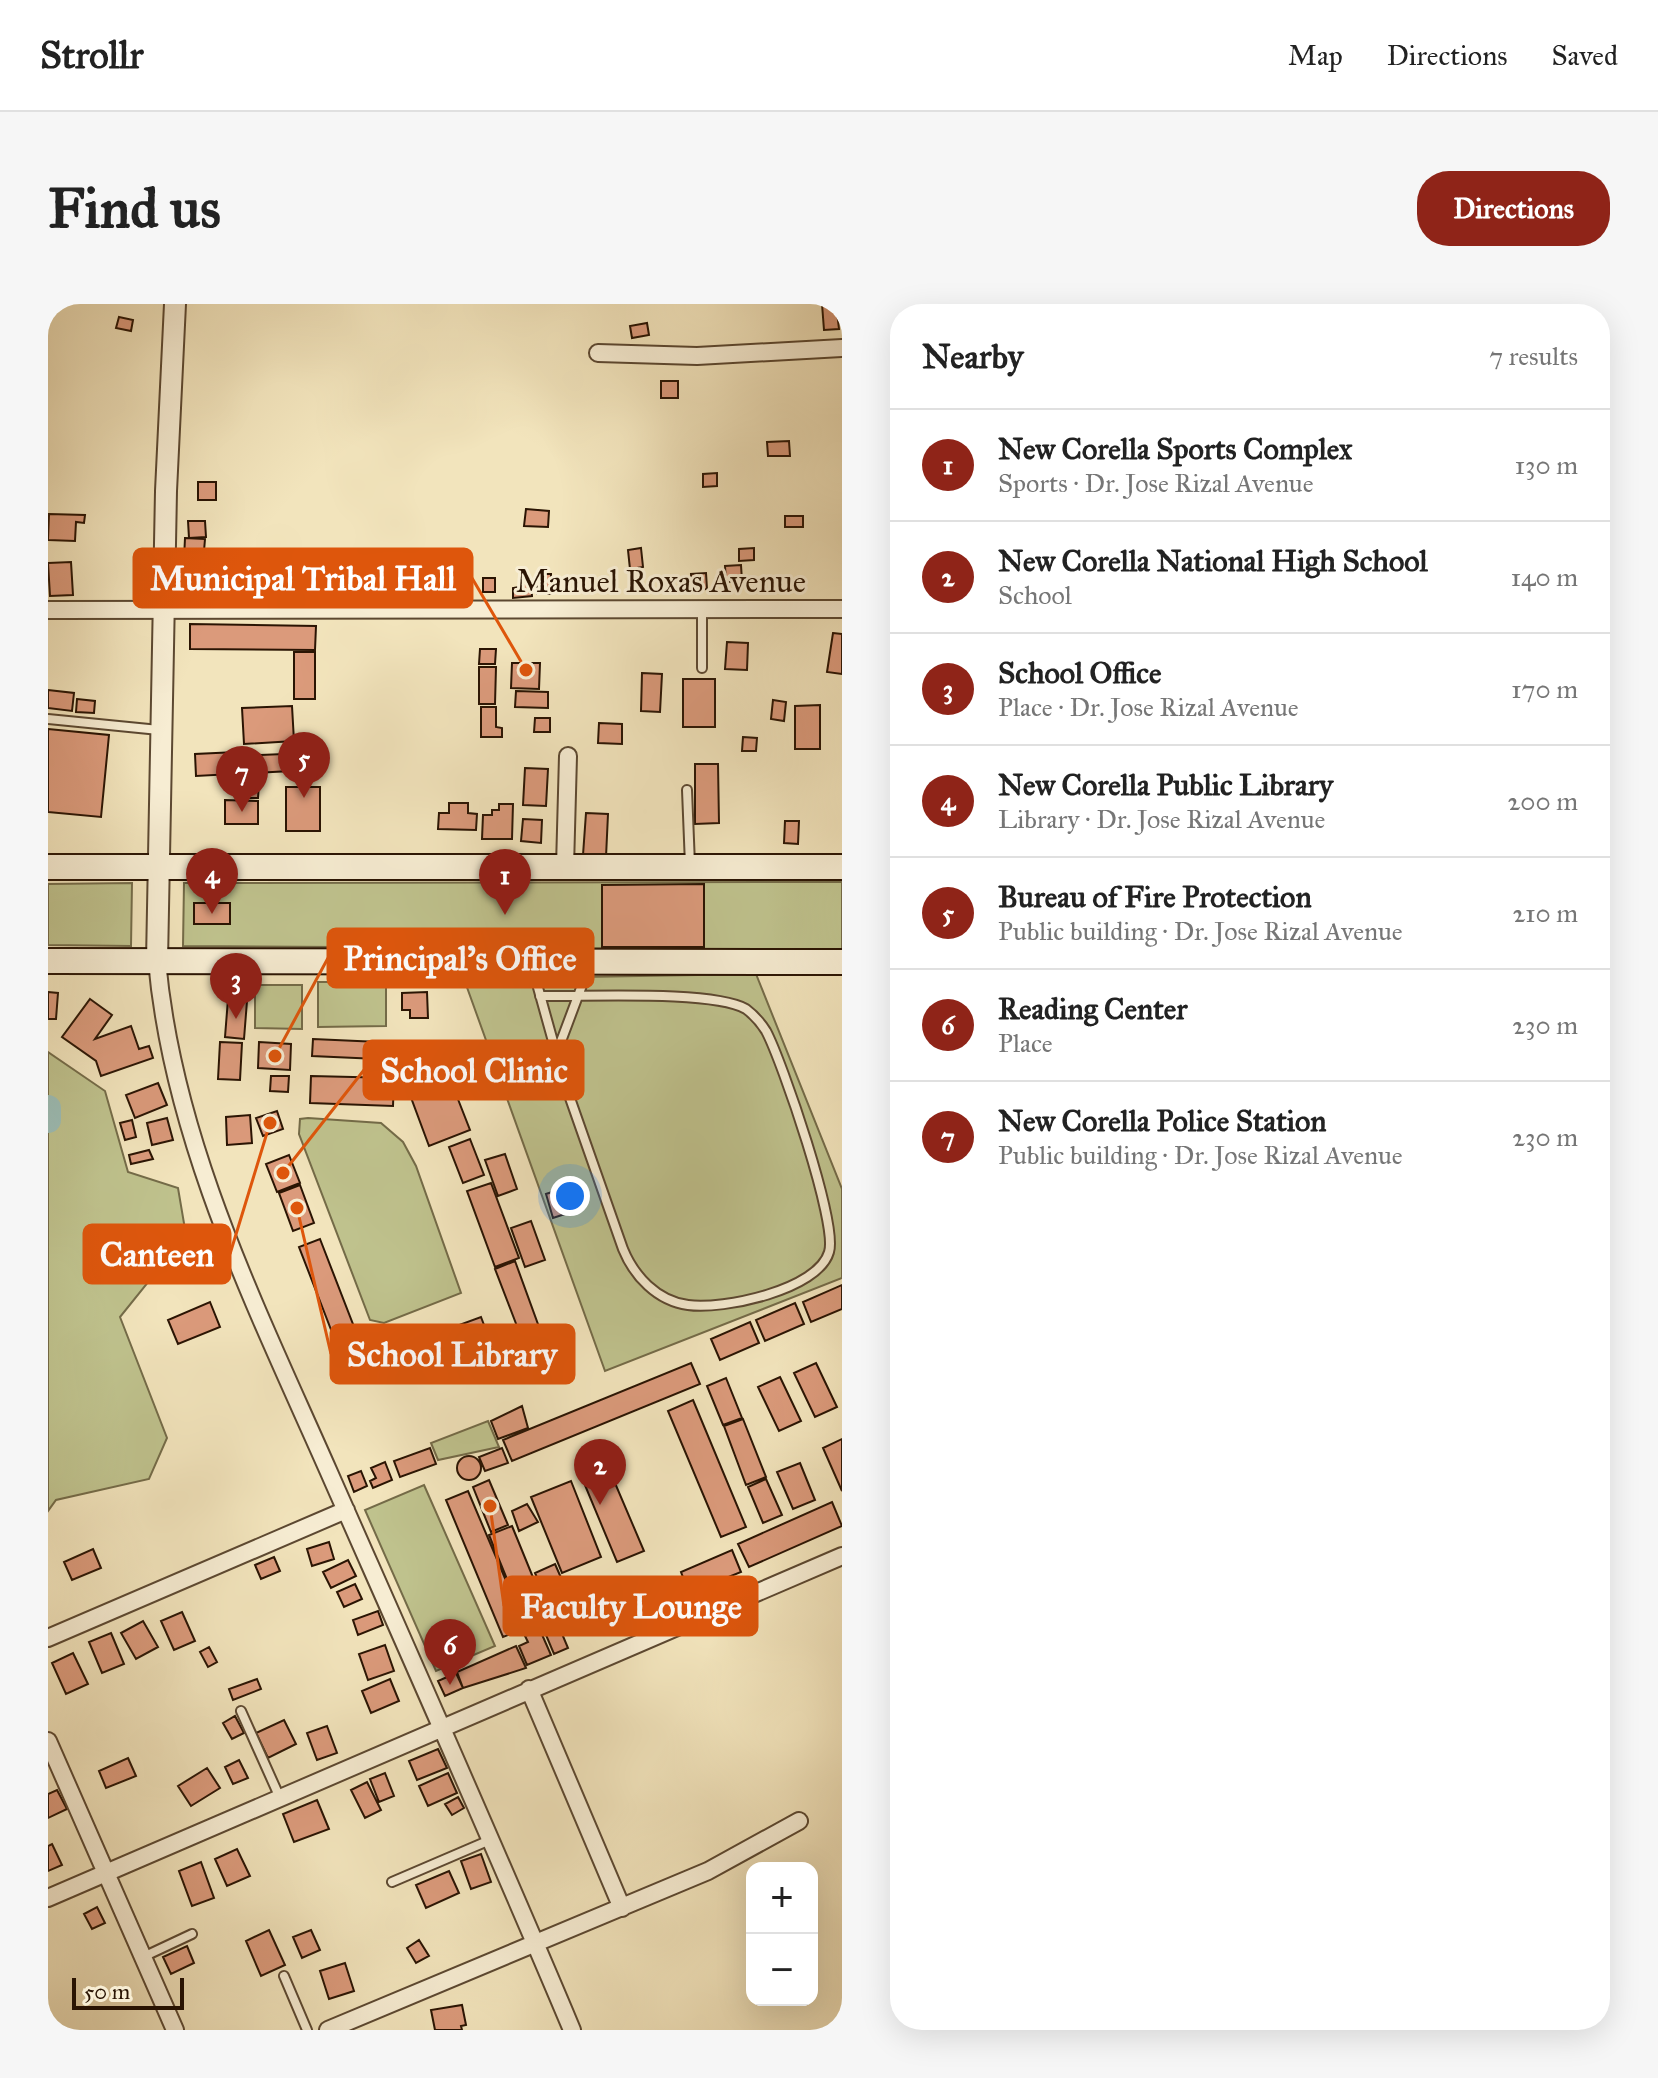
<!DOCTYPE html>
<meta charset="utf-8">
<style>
:root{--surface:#fff;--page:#f6f6f6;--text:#222;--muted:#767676;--line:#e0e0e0;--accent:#8f2418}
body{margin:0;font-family:"IM FELL Great Primer",serif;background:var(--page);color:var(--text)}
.controls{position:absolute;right:24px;bottom:24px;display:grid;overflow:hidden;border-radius:16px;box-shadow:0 8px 32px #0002}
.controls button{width:72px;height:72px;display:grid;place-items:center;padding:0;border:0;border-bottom:2px solid var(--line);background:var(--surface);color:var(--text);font:40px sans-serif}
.scale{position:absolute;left:24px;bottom:20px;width:112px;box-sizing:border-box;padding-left:8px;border:4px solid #2a1403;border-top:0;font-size:22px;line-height:28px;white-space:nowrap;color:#2a1403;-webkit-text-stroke:6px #f7edd3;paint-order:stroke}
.you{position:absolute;left:522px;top:892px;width:28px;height:28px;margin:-20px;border:6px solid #fff;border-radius:50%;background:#1a73e8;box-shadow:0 0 0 12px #1a73e833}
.badge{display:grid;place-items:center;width:52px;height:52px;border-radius:50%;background:var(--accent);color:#fff;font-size:26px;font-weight:700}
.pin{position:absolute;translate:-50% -66px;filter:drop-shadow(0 2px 4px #0008)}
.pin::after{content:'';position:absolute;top:42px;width:28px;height:24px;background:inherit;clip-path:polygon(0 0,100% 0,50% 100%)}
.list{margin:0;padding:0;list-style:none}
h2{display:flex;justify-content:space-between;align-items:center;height:104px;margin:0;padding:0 32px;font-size:34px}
h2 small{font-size:26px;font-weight:400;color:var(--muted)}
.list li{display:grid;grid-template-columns:52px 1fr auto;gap:24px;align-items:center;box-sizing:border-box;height:112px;padding:0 32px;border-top:2px solid var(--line)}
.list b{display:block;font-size:30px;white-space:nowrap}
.list p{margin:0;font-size:26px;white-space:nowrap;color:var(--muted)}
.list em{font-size:26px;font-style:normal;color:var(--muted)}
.map{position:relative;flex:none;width:794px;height:1726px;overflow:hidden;border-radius:32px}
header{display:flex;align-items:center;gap:48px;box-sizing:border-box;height:112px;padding:0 40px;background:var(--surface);border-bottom:2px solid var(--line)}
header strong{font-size:38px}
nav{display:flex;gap:44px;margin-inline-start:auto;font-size:28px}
.intro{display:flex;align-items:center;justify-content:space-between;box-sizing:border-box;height:192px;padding:0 48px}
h1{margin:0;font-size:56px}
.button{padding:20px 36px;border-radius:32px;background:var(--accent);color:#fff;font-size:28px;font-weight:700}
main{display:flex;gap:48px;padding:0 48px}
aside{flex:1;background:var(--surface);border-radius:32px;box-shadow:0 8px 32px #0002}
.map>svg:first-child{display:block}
</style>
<header>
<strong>Strollr</strong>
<nav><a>Map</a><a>Directions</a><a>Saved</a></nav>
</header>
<div class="intro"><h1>Find us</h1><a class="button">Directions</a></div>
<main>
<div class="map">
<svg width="794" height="1726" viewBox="0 0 794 1726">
<rect width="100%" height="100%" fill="#f2e4bc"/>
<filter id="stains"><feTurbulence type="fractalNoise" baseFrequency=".0025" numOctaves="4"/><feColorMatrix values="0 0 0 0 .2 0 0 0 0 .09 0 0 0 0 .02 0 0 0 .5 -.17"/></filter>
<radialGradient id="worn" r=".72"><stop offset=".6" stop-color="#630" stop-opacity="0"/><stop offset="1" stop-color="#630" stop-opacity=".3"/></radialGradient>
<!-- green -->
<path fill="#bfc28d" stroke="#746b48" stroke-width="2" d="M794,578V646L135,642L136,579Z
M84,579L83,642L0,641V580Z
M708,670L794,885V974L557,1067L416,675Z
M270,678H338V722L270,723Z
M207,681H254V725L207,724Z
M0,748L57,787L80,868L130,884L138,931L72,1013L119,1134L101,1175L8,1196L0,1207Z
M260,814L333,819L355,838L368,862L413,989L336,1019L322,1016L251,830L252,815Z
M440,1117L451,1143L390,1156L383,1139Z
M376,1181L447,1342L388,1367L317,1206Z"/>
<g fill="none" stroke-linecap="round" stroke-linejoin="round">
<!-- river -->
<path stroke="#9cbeb7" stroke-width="26" d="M0,804V816"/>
</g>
<!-- building -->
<path fill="#db9a7b" stroke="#2a1403" stroke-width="2" d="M774,0H788L791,25L776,26Z
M71,13L85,16L83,27L68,24Z
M599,19L601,31L584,34L582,22Z
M613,77H630V94H613Z
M741,137L742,152H720L719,138Z
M669,169V182L655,183V170Z
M150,178H168V196H150Z
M478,205L501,207L500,223L476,222Z
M1,210L37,211L36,219L28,218L27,237L0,236Z
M737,212H755V223H737Z
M140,217H157L158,233L141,234Z
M137,234L157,235L156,247L149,246L148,256L136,255Z
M593,244L595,263L582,265L580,246Z
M706,244V256L691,257V245Z
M23,258L25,291L2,292L0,259Z
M693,261L694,277L678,278L677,262Z
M658,269L659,285L644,286L643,270Z
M489,270H503V290H489Z
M435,274H447V288H435Z
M483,278L484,292L465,294V284L471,283V279Z
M142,320L268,322L267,346L142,345Z
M785,329L794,330V370L779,368Z
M679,338L700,339L699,366L677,365Z
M432,345H448L447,360H431Z
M246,348H267V395H246Z
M464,359H492L491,385L463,384Z
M431,363H448L447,400H431Z
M594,369L614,370L612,408L593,407Z
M635,375H667V423H635Z
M0,386L26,389L24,407L0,404Z
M468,387L500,388V404L467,403Z
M29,395L47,397L46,409L28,408Z
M725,396L738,398L736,417L723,415Z
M772,401V445H747V402Z
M244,402L246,437L196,440L194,404Z
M433,403H448V423L454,424V433H433Z
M487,414H502V428H486Z
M551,419L574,420V440L550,439Z
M0,425L61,431L53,513L0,508Z
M695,433L709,434L708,447H694Z
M189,448L190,452L260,449L261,466L148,472L147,450Z
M647,460H670L671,519L647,520Z
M477,464L500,465L498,502L475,501Z
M192,479H211L210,494H192Z
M238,483H272V527H238Z
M177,496L210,497V520H177Z
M401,499H420V509L429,510L428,526L390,525L391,509H401Z
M451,500H465L464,535H434L435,511H444V506H451Z
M538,509L560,510L558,553L535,551Z
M475,515L494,516L493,539L473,537Z
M737,517H751L750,540L736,539Z
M656,580V643H554V581Z
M146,599H182V620H146Z
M0,688L10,689L8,715H0Z
M379,688L380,714H362V706H354V689Z
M42,695L64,711L47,735L83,722L91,745L101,742L105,754L53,772L48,757L14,733Z
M180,695L199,697L196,735L177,733Z
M265,735L375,740L374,757L264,752Z
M172,738L194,739L192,776L170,775Z
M211,738L243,740L242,766L210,764Z
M395,757L422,826L381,842L355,772Z
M223,772H241L240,788L222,787Z
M263,772L346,774L345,802L262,799Z
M110,779L119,801L87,814L78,791Z
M229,807L235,825L215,832L208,814Z
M202,811L204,839L179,841L178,813Z
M119,814L125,836L104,841L99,819Z
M84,816L88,833L77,836L72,819Z
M422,835L436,871L415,879L401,843Z
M101,846L105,855L83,860L81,851Z
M457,850L469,885L450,892L437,856Z
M241,851L252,879L229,888L218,860Z
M443,879L471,954L447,963L419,887Z
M252,881L266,919L245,927L231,889Z
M513,885L520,909L505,914L498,890Z
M483,917L497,956L477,963L463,924Z
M272,935L308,1028L287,1036L251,943Z
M467,957L491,1023L472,1030L447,965Z
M794,981V1005L763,1018L755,998Z
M162,998L172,1023L130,1040L120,1016Z
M747,999L756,1020L717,1037L708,1016Z
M433,1013L439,1029L387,1048L381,1032Z
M702,1018L711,1039L672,1056L663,1035Z
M643,1059L652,1080L464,1157L455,1136Z
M768,1059L789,1103L767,1113L746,1069Z
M732,1073L753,1117L731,1127L710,1083Z
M678,1074L694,1114L675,1121L659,1082Z
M645,1096L698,1223L673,1233L620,1107Z
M474,1102L480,1124L450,1135L443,1117Z
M695,1115L718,1173L698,1181L676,1122Z
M794,1135V1187L775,1144Z
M382,1144L388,1160L352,1173L346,1157Z
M454,1144L460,1159L437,1167L431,1153Z
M555,1151L596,1247L569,1258L529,1162Z
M409 1164a12 12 0 1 1 24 0a12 12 0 1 1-24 0Z
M337,1158L344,1176L325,1184L322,1177L328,1174L323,1164Z
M752,1159L767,1196L745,1205L729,1168Z
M313,1167L319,1182L306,1188L300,1172Z
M718,1175L734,1211L715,1219L700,1183Z
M441,1176L460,1221L443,1228L425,1183Z
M523,1177L553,1253L514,1269L483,1193Z
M420,1187L478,1324L455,1333L398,1196Z
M784,1198L794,1222L701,1263L690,1240Z
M479,1200L490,1218L471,1227L464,1207Z
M464,1222L500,1310L477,1319L441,1231Z
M281,1238L286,1255L264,1262L259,1245Z
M45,1245L53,1264L24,1276L16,1258Z
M684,1246L693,1268L641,1289L633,1268Z
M226,1253L232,1267L213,1275L207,1261Z
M300,1256L308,1272L283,1284L275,1268Z
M507,1260L525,1301L505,1310L487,1269Z
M307,1280L314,1295L296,1303L289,1288Z
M330,1307L335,1321L310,1331L305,1316Z
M134,1308L147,1337L126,1346L113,1317Z
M95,1317L110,1343L88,1355L73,1329Z
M512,1325L520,1344L506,1350L498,1331Z
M492,1326L503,1351L479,1361L471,1342L480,1338L477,1332Z
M63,1329L76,1360L54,1369L41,1338Z
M337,1341L346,1367L320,1376L311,1350Z
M468,1342L478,1364L415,1384L409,1368Z
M161,1343L169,1358L160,1363L152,1348Z
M25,1349L40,1380L18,1390L4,1359Z
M408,1369L415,1384L397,1392L390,1377Z
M209,1375L213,1385L185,1396L181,1385Z
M342,1375L351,1397L323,1409L314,1387Z
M187,1412L196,1429L184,1435L175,1419Z
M236,1416L248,1440L220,1454L208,1429Z
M279,1422L289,1449L269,1456L259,1429Z
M390,1445L399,1464L369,1476L361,1457Z
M80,1454L88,1472L58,1484L51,1467Z
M191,1456L200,1474L185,1480L177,1463Z
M159,1464L172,1484L143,1502L130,1482Z
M337,1469L346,1492L331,1498L322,1475Z
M400,1469L409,1489L380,1502L371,1482Z
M319,1478L333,1506L317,1514L303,1486Z
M9,1486L19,1505L0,1514V1490Z
M410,1493L416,1504L404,1511L397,1500Z
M269,1496L281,1525L246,1538L235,1510Z
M4,1540L14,1561L0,1567V1542Z
M189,1545L202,1572L179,1582L167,1555Z
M433,1550L443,1578L423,1585L413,1557Z
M153,1558L166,1594L144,1602L131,1567Z
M401,1567L411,1589L378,1604L368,1581Z
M49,1603L57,1619L44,1625L36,1610Z
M221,1626L237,1661L213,1672L198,1637Z
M263,1626L272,1646L254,1654L245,1633Z
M371,1636L381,1652L368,1659L359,1644Z
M139,1642L146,1659L123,1670L115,1653Z
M297,1659L306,1687L281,1695L272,1667Z
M414,1701L418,1721L413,1722L414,1726H387L383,1706Z"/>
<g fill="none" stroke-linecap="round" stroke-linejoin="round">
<!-- service casing -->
<g stroke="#5c4831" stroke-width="12">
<path id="service" d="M654,306V364
M0,415L111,426
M639,486L642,561
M484,662L516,777L575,945C586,972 609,997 640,1001C675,1006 770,986 781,948C790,920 734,757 718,727C713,719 706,711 698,705C664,686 537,693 492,692
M509,748L542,660
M193,1407L232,1494
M344,1578L442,1536
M95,1653L144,1630
M236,1672L259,1726"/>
</g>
<!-- minor casing -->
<g stroke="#5c4831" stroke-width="20">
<path id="minor" d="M550,49L649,52L794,44
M0,306L794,305
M517,563L520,452
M109,657C125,837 208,1003 280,1166C362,1352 445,1538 524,1726
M0,1334L298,1206
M481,1385L574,1604
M0,1437L127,1726
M0,1594L794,1252
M280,1726L660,1567L751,1517"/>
</g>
<!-- tertiary casing -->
<g stroke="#5c4831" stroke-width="24">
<path id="tertiary" d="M109,657L118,187L127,0"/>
</g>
<!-- secondary casing -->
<g stroke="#2a1403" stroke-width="28">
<path id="secondary" d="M0,563H794
M0,657L794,658"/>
</g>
<!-- service -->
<use href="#service" stroke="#f7edd3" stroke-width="8"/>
<!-- minor -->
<use href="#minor" stroke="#f7edd3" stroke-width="16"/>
<!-- tertiary -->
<use href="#tertiary" stroke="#f7edd3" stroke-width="20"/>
<!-- secondary -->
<use href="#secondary" stroke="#f7edd3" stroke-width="24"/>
</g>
<g text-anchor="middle" stroke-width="6" stroke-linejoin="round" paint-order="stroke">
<!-- street labels -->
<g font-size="32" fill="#2a1403" stroke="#f7edd3">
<text x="613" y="288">Manuel Roxas Avenue</text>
</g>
</g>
<!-- callouts -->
<path fill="none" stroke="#de560c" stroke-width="3" d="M478 366L424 274M227 752L280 654M235 869L316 766M222 819L182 950M249 904L283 1050M442 1202L456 1302"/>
<g fill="#de560c" stroke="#f7edd3" stroke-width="3">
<circle cx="478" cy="366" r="8"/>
<circle cx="227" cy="752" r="8"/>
<circle cx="235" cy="869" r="8"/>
<circle cx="222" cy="819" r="8"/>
<circle cx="249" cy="904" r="8"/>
<circle cx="442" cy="1202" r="8"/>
</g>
<g fill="#de560c" stroke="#de560c" stroke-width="3">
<rect x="86" y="245" width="338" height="58" rx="8"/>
<rect x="280" y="625" width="265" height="58" rx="8"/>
<rect x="316" y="737" width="219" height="58" rx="8"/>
<rect x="36" y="921" width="146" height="58" rx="8"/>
<rect x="283" y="1021" width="243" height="58" rx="8"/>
<rect x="456" y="1273" width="253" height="58" rx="8"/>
</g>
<g font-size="34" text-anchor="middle" font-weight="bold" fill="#fff">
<text x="255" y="286">Municipal Tribal Hall</text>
<text x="412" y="666">Principal's Office</text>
<text x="426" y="778">School Clinic</text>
<text x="109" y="962">Canteen</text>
<text x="404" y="1062">School Library</text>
<text x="583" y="1314">Faculty Lounge</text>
</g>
<rect width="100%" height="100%" filter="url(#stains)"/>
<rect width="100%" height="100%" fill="url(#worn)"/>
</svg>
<div class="controls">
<button>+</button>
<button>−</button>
</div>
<div class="scale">50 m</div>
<div class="you"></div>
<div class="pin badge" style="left:457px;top:611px">1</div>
<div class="pin badge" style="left:552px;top:1201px">2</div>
<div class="pin badge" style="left:188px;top:715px">3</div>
<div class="pin badge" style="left:164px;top:610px">4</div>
<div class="pin badge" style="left:256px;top:494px">5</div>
<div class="pin badge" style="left:402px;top:1381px">6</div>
<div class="pin badge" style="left:194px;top:508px">7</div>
</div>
<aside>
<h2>Nearby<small>7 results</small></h2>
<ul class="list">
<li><span class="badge">1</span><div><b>New Corella Sports Complex</b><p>Sports · Dr. Jose Rizal Avenue</p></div><em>130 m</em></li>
<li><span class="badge">2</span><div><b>New Corella National High School</b><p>School</p></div><em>140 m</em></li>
<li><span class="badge">3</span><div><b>School Office</b><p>Place · Dr. Jose Rizal Avenue</p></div><em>170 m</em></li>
<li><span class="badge">4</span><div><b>New Corella Public Library</b><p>Library · Dr. Jose Rizal Avenue</p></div><em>200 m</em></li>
<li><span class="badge">5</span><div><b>Bureau of Fire Protection</b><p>Public building · Dr. Jose Rizal Avenue</p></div><em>210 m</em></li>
<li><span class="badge">6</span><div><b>Reading Center</b><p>Place</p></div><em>230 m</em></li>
<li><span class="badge">7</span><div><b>New Corella Police Station</b><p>Public building · Dr. Jose Rizal Avenue</p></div><em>230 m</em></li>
</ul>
</aside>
</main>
